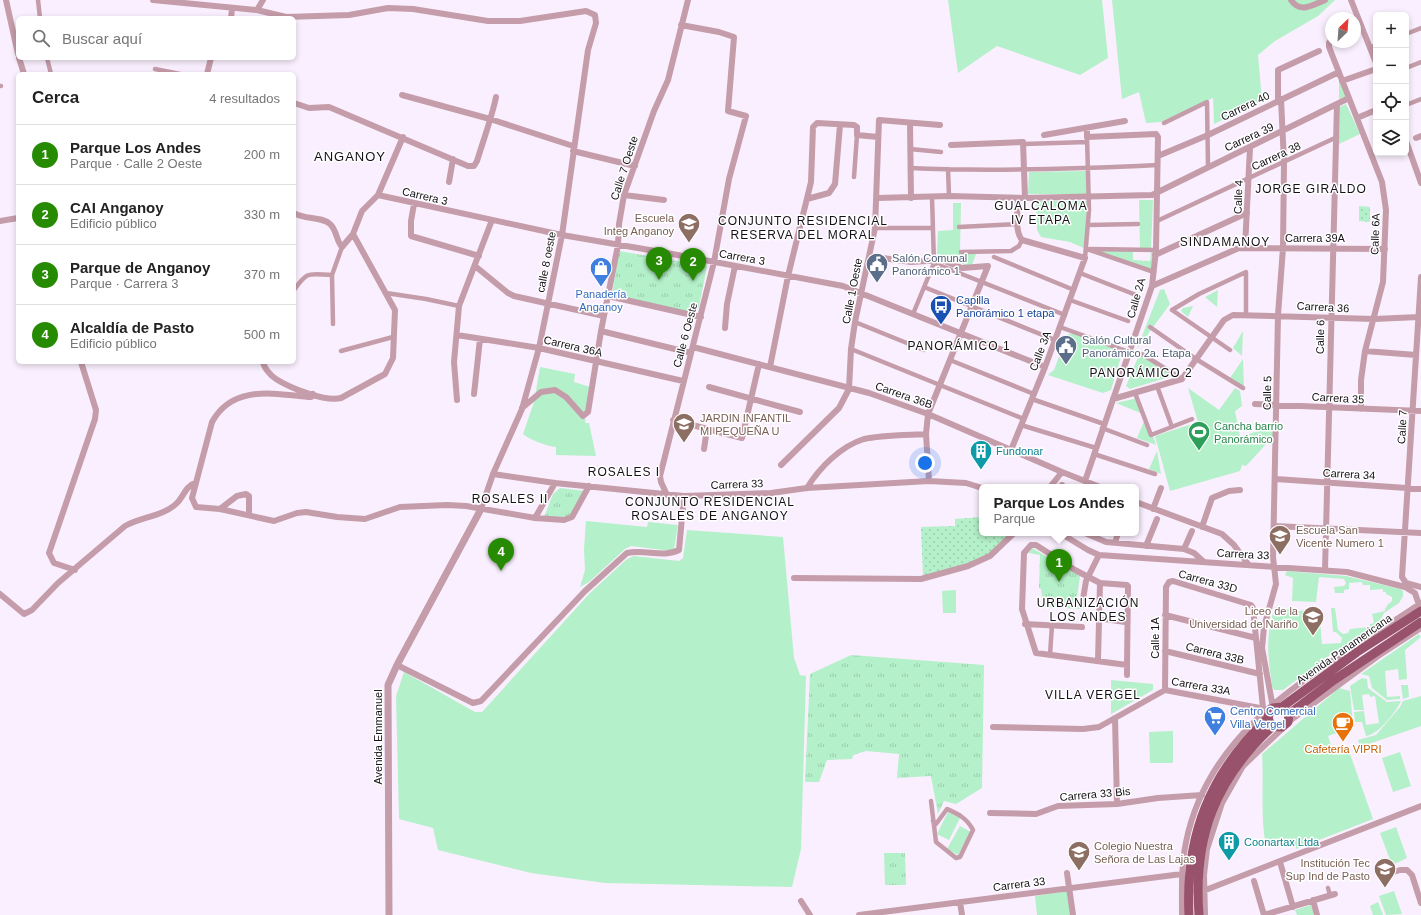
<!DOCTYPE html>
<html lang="es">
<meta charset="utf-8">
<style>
:root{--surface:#fff;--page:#f6f6f6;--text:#222;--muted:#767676;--line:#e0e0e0;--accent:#268b02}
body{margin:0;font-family:Helvetica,sans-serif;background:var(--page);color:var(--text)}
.controls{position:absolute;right:12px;top:12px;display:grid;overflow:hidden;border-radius:6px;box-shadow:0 2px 6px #0003}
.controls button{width:36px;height:36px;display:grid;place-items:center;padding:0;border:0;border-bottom:1px solid var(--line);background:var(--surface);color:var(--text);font:20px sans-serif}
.compass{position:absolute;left:1325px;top:12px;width:36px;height:36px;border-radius:50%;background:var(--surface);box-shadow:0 2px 6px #0003;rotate:25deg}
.you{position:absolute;left:925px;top:463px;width:14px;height:14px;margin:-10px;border:3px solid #fff;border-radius:50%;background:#1a73e8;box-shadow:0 0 0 6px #1a73e833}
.badge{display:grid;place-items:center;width:26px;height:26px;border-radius:50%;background:var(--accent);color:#fff;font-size:13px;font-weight:700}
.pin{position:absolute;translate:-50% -33px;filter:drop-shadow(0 1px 2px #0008)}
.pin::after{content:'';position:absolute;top:21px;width:14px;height:12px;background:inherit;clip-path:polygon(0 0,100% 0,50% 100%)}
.popup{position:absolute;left:979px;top:484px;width:160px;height:52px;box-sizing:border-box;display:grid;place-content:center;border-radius:6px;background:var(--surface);filter:drop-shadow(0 1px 3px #0005);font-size:13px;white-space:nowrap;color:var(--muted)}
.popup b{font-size:15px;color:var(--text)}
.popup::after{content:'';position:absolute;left:50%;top:100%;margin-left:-8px;border:8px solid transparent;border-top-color:var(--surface)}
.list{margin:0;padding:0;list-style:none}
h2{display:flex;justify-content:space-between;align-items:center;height:52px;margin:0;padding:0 16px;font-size:17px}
h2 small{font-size:13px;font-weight:400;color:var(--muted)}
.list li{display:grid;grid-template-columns:26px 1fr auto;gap:12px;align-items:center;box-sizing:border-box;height:60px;padding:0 16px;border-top:1px solid var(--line)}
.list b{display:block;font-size:15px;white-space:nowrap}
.list p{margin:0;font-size:13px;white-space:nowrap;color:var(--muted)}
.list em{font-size:13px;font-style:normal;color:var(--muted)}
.icon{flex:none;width:22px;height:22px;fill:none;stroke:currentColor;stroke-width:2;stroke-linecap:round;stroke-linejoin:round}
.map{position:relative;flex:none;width:1421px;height:915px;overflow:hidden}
.search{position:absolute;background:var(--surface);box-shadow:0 2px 6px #0003;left:16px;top:16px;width:280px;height:44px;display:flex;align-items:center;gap:10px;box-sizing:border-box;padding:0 14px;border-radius:6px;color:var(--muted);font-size:15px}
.panel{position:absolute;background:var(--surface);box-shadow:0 2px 6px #0003;left:16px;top:72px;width:280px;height:292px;border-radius:6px}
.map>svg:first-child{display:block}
</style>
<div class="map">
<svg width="1421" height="915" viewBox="0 0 1421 915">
<defs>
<pattern id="park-tufts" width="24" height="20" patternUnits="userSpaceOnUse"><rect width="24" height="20" fill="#b4f0c9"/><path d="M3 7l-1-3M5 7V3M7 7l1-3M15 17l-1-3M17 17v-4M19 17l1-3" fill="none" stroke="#9acdac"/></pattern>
<pattern id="garden-dots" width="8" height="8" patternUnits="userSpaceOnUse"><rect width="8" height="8" fill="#b4f0c9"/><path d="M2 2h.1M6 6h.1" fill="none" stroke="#9acdac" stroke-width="1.8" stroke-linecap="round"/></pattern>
</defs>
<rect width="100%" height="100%" fill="#faeffe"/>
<!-- grass -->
<path fill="#b4f0c9" d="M948,0H1102L1108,58L1080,75L997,46L958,73Z
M1112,0H1335L1318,16L1275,41L1258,55L1262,101L1214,124L1213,98L1161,122L1146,123L1139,92L1122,99Z
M1339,74L1347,96L1339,99Z
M1346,104L1360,134L1339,144L1340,107Z
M1086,171L1087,194H1028L1029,172Z
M1139,200H1153L1151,248H1140Z
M1036,201H1087L1086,249L1070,242L1041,237L1037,230Z
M953,203H961L960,251L962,254H976L972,265H964L955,258L937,254L938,231L953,230Z
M1154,250L1153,270L1096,251H1133V260L1150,261L1151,251Z
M1164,289L1170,304L1137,349L1160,290Z
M1218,290L1217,307L1205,297Z
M1193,306L1188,317L1181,311L1183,308Z
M1243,331L1242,356L1233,348Z
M1072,333L1123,350L1111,390L1103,393L1048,375L1054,370L1067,335Z
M1139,355L1148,359L1172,376L1130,389L1126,386Z
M1243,359L1244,388L1230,378Z
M540,367L575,374L574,382L590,387L585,423H589L596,456L556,455V447C547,446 530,440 523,434L534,402Z
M1188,388L1219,410L1235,388L1240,391L1242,406L1235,411L1240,437L1258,431H1274V440L1268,442L1246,466L1242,465L1240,471L1170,491L1155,436L1198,422Z
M1138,398L1143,414L1116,403Z
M1145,419C1149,428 1154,436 1156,445L1137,438Z
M1157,451L1161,474L1149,469Z
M586,521L647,527L648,522L678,525L674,549L671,551L631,546L625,549L589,582L580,587L585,570L584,549Z
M687,530L783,537L794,658L800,675L806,676L801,849L792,887L605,883L531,873L438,850L433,828L399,819L396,696L404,672L475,712H482L590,593L627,559L634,556L679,561L683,558Z
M1287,571L1346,576L1400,589L1403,591V596L1399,603L1384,613L1379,622L1372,628L1330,655L1283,690H1274L1272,686C1268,655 1265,637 1275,607L1299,611L1319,609L1322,644L1341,643L1342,638L1336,632H1333L1331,608H1335L1338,630L1343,634L1348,633L1350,629L1370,627V624L1374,623L1372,614L1385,611V608L1387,607V605L1392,601V597L1386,594V592H1383V589L1370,590V585H1363L1362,582L1349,583V589L1344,590V593H1335L1334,587L1344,586L1346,583L1344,579L1319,577L1316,602L1292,601L1293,578L1285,575Z
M956,590V613H943L942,591Z
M1419,634L1421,637L1405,650L1407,679L1399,680L1398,669L1385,671L1387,697L1400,696V699L1387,700L1372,688L1369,676L1361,674Z
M1362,678L1367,679L1368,688L1387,702L1401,701C1395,713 1379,734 1366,736L1362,722H1355L1354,712L1364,711L1366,725L1379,723L1375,696L1370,697L1369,694L1362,695L1364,710H1354L1350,686Z
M1111,680L1153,684V690L1111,714Z
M1401,685H1408L1409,697L1403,699Z
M1339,688L1350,691L1353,725L1348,729L1328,736L1334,755L1349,751L1373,819L1296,849L1293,841L1287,840L1266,846C1260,817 1264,784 1262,754Z
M1421,696V726L1360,747L1358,740L1376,735L1400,707L1403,701Z
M1173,731V763H1150L1149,732Z
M1400,752L1411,786L1393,792L1382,758Z
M948,812L960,818L949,840L937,834Z
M960,826L971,832L958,855L947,849Z
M1396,827L1407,858L1392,865L1380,833Z
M1069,891L1072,915H1037L1035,896Z
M1394,891L1402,914L1386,915L1379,896Z
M1378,902L1383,915H1373L1370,906Z
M1311,905L1314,915H1297L1295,910Z"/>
<!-- park -->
<path fill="url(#park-tufts)" d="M619,251L707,266L699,307L694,314L612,295Z
M560,488L585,491L568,518L544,517L553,494Z
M1032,548L1080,576L1076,604L1081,605V609L1043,607L1041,589L1039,588L1040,555L1029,553Z
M851,655L984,665L982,788L956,804L944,801L938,814L931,776L897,778L899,754L866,751L853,755L852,759L827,760L819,782H805L810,674Z
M884,853H905L906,885H885Z"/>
<!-- garden -->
<path fill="url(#garden-dots)" d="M1359,206L1370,207V222L1359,221Z
M982,517V533H1010L990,554L980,560L923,576L921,527L955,526V519Z"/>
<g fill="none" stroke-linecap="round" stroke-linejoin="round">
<!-- pedestrian -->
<path stroke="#c59ca9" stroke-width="4.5" d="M38,0L40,18
M1406,34L1421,28
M1370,48L1376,45
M47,58L51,74
M1406,68L1421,62
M155,69L180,74
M0,86H1
M1406,105L1421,99
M1164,123L1207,102L1208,166
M1024,144L1087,142
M910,149L941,152
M910,168C992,172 1076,169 1158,165
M948,169L949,196
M854,177L857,135
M1157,221L1337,137
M1088,225L1138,224
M959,227L1018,224
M875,228H933
M1087,249L1154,272
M1090,249L1156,250
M961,252L1011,251L1019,246L1022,240
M994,257L1074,290
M1085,258L1089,210L1087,137
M934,263L1065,315
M1080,273L1136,295
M924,287L1055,340
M294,290C308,270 309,274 332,275
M386,293L426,299L459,306
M1070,300L1128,321
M913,314L934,263L932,197
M855,322L924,350
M333,324L332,275L342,247
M1060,327L1129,352
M1150,327L1196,359L1243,388
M851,349L1024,419
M1230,350L1172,310L1199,294L1246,272V315
M341,351L393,337
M1142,354L1182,379
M950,360L1034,394
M1157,386L1172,427
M1135,393L1151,435L1192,419
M1032,399L1104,424
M1021,425L1096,448
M1102,428L1147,445
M1094,454L1155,474
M1099,619L1127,623
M1050,655L1052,625
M931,801L936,842L956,858L960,857L973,830C967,818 958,814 947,809L936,824L933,821
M1328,888L1330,895"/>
<!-- minor -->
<path stroke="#c59ca9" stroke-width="6" d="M6,0L18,54
M153,0L257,10L286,17L349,15L388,8L413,9L488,21H520L586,11L595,15L596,23L588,50L562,235L539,348L522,409L493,474L481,509
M1291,0C1300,14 1313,5 1325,0
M1351,0L1376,63
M257,10L263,0
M231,18L232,9
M1331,40L1329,43V47L1382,182L1386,210L1383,282L1365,351L1361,380V409
M19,58L24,74
M207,74L211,58
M1342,81L1376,69
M402,95L490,119L573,146
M1278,101V70L1319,51
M294,103L309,108L329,107L468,166H474L477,161C483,141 492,117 496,97
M1357,118L1376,110
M910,123L911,198
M1044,135L1125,121
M1416,138L1421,136
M1406,141L1421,183
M951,145L1023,142L1025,198
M573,151L635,166
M1158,156L1208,135L1339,72
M449,182L453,159
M378,195L562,235L667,253L843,286L1045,367
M624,195L664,200
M877,198L949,196L1025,198L1152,195L1349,98
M807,199L829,193L835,184L840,125
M414,204L411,221V236L479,256
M294,213C305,220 321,216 330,224C337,230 336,241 342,247L353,234
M0,221L18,218
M1245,247L1250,148
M1155,255L1247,213
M869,256L911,262L942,260L962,268L988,266L928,414L926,434L929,481
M475,266L508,293L514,296L604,316
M1421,277L1402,577L1406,583L1421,587
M1152,286L1239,248L1385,249
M608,296L701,317
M725,328L727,304L735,266
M601,331L691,353
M457,335L539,348L683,381
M693,347L869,393L928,414L1062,472L1100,487
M1365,351L1416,355
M263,362C264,368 271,376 276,379C290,388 325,402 341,398L385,374L393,358L395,310L353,234L362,211L378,195L403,137
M770,367L788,276L811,182L813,127L817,123L854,125L857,127V135L878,137
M709,387L800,412
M313,394L311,397C274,394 233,384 212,422L192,498L196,507L220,509L274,521L297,513L306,512L337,517L365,519L400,507L447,505L466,506L535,518L564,520L572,517L589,486
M474,394L480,339
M1113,399L1182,379L1224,320L1233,315L1374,319L1419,317
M457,400L454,362L459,306L492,220
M1255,404L1421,411
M522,408L541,392L555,390L566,397L583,416L588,412L601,331L618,245L619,224L624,195L654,111L668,80L688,0
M673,420L742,438L759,364
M704,449L707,429
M1011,450L1045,367L1085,258L1022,240C1014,230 1018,209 1018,198
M781,465L839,408L849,389L851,349L855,322L875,228L879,120L940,125
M493,474L555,483L684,496L771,493L807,488L929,481L966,483L982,488
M1276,479L1421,489
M1085,481L1152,286L1156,250L1158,137L1156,134L1087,137V128
M1050,487L1062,472
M1062,487V485
M807,488C819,468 841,446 864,439C879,435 909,435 926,434
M667,495L661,482L660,476L714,262L729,179L746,116L728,111L734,37L719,32L681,25
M1136,502L1222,534L1234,545L1248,564
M220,509L237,496L246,494L249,496V515
M1153,509L1161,488
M535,518L555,483
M1275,526L1421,533
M1202,527L1212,498L1229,491L1240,490
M1060,533L1088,550L1099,555L1347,572L1405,587L1415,593L1419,605
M1085,533L1106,542L1184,549L1194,553L1204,562
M1115,543L1118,533
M1146,546L1157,519
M1184,549L1192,531
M75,570L54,563L49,553L95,419L96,410L81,362
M1325,570L1337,104
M794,578L921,579L968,566L990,556L1014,533
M0,594L24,614L32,610L58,583L125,526C141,517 164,516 177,503C184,496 186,485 196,483
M1082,605L1086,581L1099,555
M1165,615L1256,638
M1025,624L1082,627
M1165,651L1260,674
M1098,660L1100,583
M397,665L473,703L481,701L585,591L627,553C645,549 663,558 679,550L684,496
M1127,675V665L1128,586L1127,585L1100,583L1075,570L1036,545H1031L1024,553L1022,609L1036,653L1127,665
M1165,690L1166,587L1169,582L1173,581L1251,605L1253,608L1263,708
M1273,708L1262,648L1264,627L1276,584L1273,557L1278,315L1283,248L1284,162L1281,99
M1115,718L1117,804
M1288,722L1378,656L1421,628
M993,727L1083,729L1099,727L1165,690L1265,709
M990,813L1036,814L1058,806L1117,804L1158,798L1202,795
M1280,862L1293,907
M1067,873L1073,915
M1380,876L1400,870H1407L1412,875L1421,903
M1254,881L1264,915
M1203,891L1421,806
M1313,900L1317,915
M801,901L810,915
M960,902L962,915
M859,915L1182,874
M1182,915C1182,891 1181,866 1186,842C1211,719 1327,668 1421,603
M1205,915L1204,875L1207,849L1222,803L1243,766L1284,727
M1264,915L1335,894"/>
<!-- tertiary -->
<path stroke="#c59ca9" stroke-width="7" d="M389,915L388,685L397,665L481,509"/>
<!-- primary -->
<path stroke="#98526b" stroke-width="9" d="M1282,707L1289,714L1288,722L1282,727C1269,728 1264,717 1273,708L1282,707L1357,652L1421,611
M1289,714L1334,680L1421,622
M1189,915C1185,835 1210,773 1268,718
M1199,915C1193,838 1215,779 1273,726"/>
</g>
<!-- icons -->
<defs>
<g id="school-pin" transform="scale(1.15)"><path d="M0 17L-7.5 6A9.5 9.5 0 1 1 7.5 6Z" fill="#8d6e63" stroke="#fff"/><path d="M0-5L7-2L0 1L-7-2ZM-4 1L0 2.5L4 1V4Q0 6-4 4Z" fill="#fff"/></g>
<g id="civic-pin" transform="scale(1.15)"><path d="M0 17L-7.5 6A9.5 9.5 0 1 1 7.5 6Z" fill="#5c6f8a" stroke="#fff"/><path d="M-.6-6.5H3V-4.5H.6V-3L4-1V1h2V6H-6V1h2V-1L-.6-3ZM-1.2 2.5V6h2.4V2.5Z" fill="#fff"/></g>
<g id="shop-pin" transform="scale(1.15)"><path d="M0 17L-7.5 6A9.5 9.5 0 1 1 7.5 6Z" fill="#3f7fe0" stroke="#fff"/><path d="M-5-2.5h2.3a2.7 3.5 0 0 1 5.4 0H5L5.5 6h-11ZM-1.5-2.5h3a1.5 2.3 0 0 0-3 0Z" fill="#fff"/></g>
<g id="bus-pin" transform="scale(1.15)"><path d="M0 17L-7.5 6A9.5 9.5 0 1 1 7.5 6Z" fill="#1a4fb4" stroke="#fff"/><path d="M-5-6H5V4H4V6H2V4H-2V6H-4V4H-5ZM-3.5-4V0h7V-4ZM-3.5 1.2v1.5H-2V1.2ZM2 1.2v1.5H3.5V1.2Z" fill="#fff"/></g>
<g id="stadium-pin" transform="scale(1.15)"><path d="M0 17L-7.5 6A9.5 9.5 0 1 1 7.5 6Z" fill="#2e9e5b" stroke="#fff"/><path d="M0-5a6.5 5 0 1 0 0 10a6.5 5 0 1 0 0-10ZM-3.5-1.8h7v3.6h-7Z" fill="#fff"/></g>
<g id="building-pin" transform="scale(1.15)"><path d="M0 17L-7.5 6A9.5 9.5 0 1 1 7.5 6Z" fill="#0f9aa8" stroke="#fff"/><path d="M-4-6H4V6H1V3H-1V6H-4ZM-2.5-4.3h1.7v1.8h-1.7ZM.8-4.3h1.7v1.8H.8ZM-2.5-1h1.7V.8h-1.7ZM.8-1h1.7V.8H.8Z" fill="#fff"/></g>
<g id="supermarket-pin" transform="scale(1.15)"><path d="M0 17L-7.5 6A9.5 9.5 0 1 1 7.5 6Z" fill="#3f7fe0" stroke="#fff"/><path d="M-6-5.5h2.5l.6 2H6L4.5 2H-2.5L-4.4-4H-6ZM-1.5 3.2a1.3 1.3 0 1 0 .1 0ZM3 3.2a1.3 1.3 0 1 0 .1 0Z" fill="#fff"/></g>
<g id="cafe-pin" transform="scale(1.15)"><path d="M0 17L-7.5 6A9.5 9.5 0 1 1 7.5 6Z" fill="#e8710a" stroke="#fff"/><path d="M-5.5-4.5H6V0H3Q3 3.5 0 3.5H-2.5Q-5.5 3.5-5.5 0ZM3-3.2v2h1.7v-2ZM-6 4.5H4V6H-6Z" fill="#fff"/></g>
</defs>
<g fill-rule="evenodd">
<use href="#school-pin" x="689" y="224"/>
<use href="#civic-pin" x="877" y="264"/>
<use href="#shop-pin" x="601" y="268"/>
<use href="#bus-pin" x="941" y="306"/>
<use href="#civic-pin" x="1066" y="346"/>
<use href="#school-pin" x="684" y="424"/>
<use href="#stadium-pin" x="1199" y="432"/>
<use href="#building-pin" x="981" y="451"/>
<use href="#school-pin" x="1280" y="536"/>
<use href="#school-pin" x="1313" y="617"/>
<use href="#supermarket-pin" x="1215" y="717"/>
<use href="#cafe-pin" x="1343" y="723"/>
<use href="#building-pin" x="1229" y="842"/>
<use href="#school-pin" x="1079" y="852"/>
<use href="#school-pin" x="1385" y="869"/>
</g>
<g text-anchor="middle" stroke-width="3" stroke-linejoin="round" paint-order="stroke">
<!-- street labels -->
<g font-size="11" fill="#151016" stroke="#fff">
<text transform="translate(1245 106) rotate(-26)" y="4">Carrera 40</text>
<text transform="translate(1249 137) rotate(-25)" y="4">Carrera 39</text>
<text transform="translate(1276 156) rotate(-25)" y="4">Carrera 38</text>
<text transform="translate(624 168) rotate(-72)" y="4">Calle 7 Oeste</text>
<text transform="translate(425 196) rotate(13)" y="4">Carrera 3</text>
<text transform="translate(1238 197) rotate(-88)" y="4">Calle 4</text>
<text transform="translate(1375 234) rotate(-88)" y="4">Calle 6A</text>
<text x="1315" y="242">Carrera 39A</text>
<text transform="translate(742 257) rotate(10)" y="4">Carrera 3</text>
<text transform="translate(546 262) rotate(-79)" y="4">calle 8 oeste</text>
<text transform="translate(852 291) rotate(-79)" y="4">Calle 1 Oeste</text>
<text transform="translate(1136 298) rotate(-74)" y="4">Calle 2A</text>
<text transform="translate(1323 307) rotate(3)" y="4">Carrera 36</text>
<text transform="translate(685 335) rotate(-75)" y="4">Calle 6 Oeste</text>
<text transform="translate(1320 337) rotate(-89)" y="4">Calle 6</text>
<text transform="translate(573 346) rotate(13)" y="4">Carrera 36A</text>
<text transform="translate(1040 351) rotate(-69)" y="4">Calle 3A</text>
<text transform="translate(1267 393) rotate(-89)" y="4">Calle 5</text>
<text transform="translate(904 395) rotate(19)" y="4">Carrera 36B</text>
<text transform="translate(1338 398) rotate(3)" y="4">Carrera 35</text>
<text transform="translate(1402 427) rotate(-87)" y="4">Calle 7</text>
<text transform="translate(1349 474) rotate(3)" y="4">Carrera 34</text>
<text transform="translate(737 484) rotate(-2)" y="4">Carrera 33</text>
<text transform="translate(1243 554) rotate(3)" y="4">Carrera 33</text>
<text transform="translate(1208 581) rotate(15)" y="4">Carrera 33D</text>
<text transform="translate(1155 638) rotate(-90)" y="4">Calle 1A</text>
<text transform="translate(1344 649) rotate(-35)" y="4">Avenida Panamericana</text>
<text transform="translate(1215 653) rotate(14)" y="4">Carrera 33B</text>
<text transform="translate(1201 686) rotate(10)" y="4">Carrera 33A</text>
<text transform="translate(378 737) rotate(-90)" y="4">Avenida Emmanuel</text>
<text transform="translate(1095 794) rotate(-5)" y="4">Carrera 33 Bis</text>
<text transform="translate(1019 884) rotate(-7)" y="4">Carrera 33</text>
</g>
<!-- education labels -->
<g font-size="11" fill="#785e54" stroke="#fff" text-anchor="end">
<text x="674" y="222">Escuela<tspan x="674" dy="13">Integ Anganoy</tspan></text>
<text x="700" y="422" text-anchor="start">JARDIN INFANTIL<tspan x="700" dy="13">MI PEQUEÑA U</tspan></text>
<text x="1296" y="534" text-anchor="start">Escuela San<tspan x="1296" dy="13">Vicente Numero 1</tspan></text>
<text x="1298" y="615">Liceo de la<tspan x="1298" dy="13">Universidad de Nariño</tspan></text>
<text x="1094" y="850" text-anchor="start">Colegio Nuestra<tspan x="1094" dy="13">Señora de Las Lajas</tspan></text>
<text x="1370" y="867">Institución Tec<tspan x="1370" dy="13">Sup Ind de Pasto</tspan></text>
</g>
<!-- service labels -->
<g font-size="11" fill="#4e5e75" stroke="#fff" text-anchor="start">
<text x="892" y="262">Salón Comunal<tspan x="892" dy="13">Panorámico 1</tspan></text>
<text x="1082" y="344">Salón Cultural<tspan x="1082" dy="13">Panorámico 2a. Etapa</tspan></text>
</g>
<!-- shop labels -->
<g font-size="11" fill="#366cbe" stroke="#fff">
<text x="601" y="298">Panadería<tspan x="601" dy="13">Anganoy</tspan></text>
<text x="1230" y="715" text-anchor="start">Centro Comercial<tspan x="1230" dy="13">Villa Vergel</tspan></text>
</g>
<!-- transit labels -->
<g font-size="11" fill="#164399" stroke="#fff" text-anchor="start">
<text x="956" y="304">Capilla<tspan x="956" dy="13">Panorámico 1 etapa</tspan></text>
</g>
<!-- leisure labels -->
<g font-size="11" fill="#27864d" stroke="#fff" text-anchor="start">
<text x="1214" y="430">Cancha barrio<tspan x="1214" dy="13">Panorámico</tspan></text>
</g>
<!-- culture labels -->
<g font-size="11" fill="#0d838f" stroke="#fff" text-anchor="start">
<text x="996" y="455">Fundonar</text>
<text x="1244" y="846">Coonartax Ltda</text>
</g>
<!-- food labels -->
<g font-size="11" fill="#c56008" stroke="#fff">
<text x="1343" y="753">Cafetería VIPRI</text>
</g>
<!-- neighbourhood labels -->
<g font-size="12" letter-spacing="1" fill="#151016" stroke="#fff">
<text x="1311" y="193">JORGE GIRALDO</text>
<text x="1041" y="210">GUALCALOMA<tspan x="1041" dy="14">IV ETAPA</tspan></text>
<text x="803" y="225">CONJUNTO RESIDENCIAL<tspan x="803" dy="14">RESERVA DEL MORAL</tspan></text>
<text x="1225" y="246">SINDAMANOY</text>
<text x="959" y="350">PANORÁMICO 1</text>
<text x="1141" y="377">PANORÁMICO 2</text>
<text x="624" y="476">ROSALES I</text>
<text x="510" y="503">ROSALES II</text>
<text x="710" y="506">CONJUNTO RESIDENCIAL<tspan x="710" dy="14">ROSALES DE ANGANOY</tspan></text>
<text x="1088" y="607">URBANIZACIÓN<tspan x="1088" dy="14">LOS ANDES</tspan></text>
<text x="1093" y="699">VILLA VERGEL</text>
</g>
<!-- quarter labels -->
<g font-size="13" letter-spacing="1" fill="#151016" stroke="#fff">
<text x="350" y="161">ANGANOY</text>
</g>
</g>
</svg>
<div class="controls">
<button>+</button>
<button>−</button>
<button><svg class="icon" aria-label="locate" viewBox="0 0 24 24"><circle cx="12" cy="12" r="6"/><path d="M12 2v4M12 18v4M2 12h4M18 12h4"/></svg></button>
<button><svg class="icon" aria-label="layers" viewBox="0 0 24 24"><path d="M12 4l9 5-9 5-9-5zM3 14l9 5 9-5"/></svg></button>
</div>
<svg class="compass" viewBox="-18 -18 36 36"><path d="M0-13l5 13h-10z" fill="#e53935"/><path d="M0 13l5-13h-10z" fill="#767676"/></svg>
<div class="you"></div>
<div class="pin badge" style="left:1059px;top:582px">1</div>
<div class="popup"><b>Parque Los Andes</b>Parque</div>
<div class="pin badge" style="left:693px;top:281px">2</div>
<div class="pin badge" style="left:659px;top:280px">3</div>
<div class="pin badge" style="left:501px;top:571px">4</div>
<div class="search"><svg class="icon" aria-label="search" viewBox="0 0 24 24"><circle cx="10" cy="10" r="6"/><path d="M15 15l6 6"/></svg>Buscar aquí</div>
<section class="panel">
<h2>Cerca<small>4 resultados</small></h2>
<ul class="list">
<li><span class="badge">1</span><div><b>Parque Los Andes</b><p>Parque · Calle 2 Oeste</p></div><em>200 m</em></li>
<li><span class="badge">2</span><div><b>CAI Anganoy</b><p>Edificio público</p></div><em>330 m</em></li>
<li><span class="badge">3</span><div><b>Parque de Anganoy</b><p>Parque · Carrera 3</p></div><em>370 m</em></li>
<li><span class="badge">4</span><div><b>Alcaldía de Pasto</b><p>Edificio público</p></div><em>500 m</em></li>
</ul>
</section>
</div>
